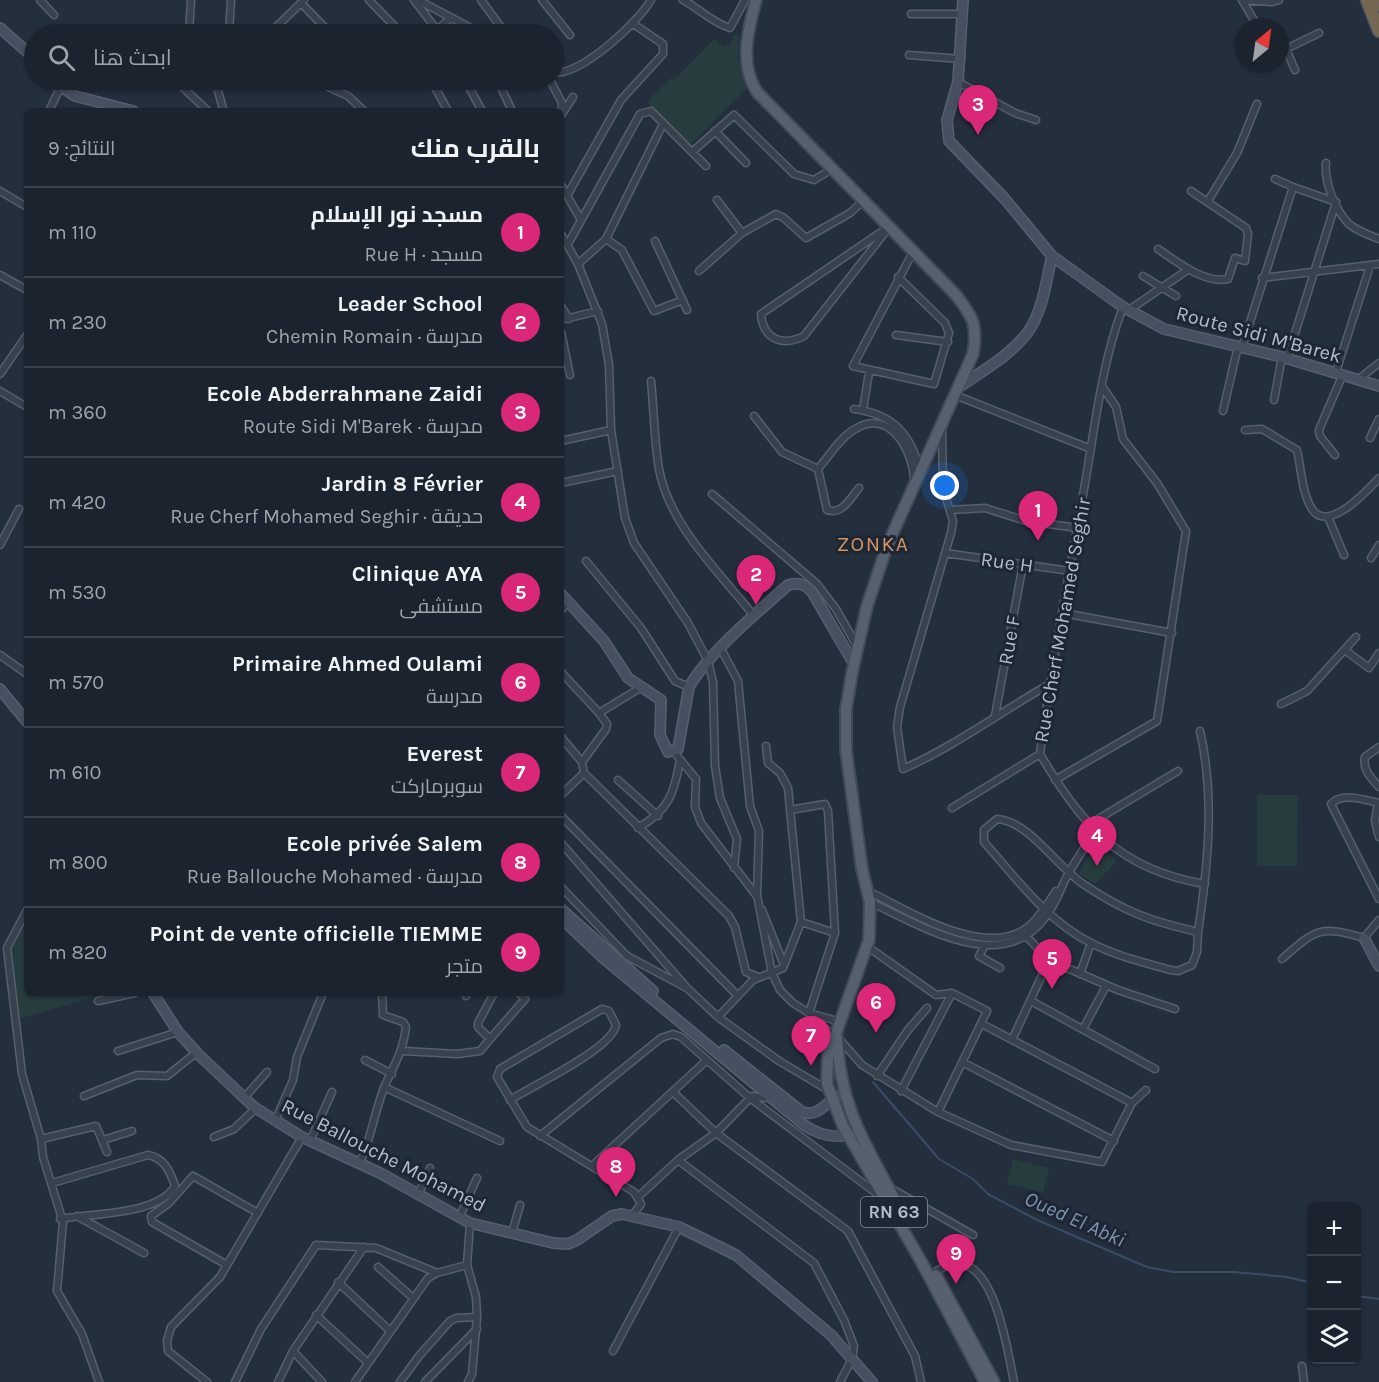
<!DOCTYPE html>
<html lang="ar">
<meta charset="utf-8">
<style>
:root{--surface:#1b232e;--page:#242b36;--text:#f1f3f6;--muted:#a0a4aa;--line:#39404a;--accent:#db2777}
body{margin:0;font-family:Karla,Cairo,sans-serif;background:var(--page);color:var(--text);direction:rtl}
.controls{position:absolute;right:18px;bottom:18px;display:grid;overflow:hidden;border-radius:9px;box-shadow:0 2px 4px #0004}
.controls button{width:54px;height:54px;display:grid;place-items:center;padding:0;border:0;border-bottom:2px solid var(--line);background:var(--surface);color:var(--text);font:30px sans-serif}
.compass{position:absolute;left:1235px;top:18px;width:54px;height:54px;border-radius:50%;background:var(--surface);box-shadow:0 2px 4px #0004;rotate:29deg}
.you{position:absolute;left:945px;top:486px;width:21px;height:21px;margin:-15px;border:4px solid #fff;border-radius:50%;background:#1a73e8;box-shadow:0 0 0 9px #1a73e833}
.badge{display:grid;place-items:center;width:39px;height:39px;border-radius:50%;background:var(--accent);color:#fff;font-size:20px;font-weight:700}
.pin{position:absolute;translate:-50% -50px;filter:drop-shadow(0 2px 3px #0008)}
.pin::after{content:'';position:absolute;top:32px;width:21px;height:18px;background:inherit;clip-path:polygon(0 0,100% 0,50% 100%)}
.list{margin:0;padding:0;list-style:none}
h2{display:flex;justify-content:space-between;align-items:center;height:78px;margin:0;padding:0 24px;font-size:26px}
h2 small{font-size:20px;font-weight:400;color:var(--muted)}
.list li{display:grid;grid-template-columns:39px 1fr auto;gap:18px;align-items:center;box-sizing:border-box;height:90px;padding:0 24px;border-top:2px solid var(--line)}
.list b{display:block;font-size:22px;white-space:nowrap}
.list p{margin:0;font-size:20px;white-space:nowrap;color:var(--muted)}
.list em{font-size:20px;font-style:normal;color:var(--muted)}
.icon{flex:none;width:33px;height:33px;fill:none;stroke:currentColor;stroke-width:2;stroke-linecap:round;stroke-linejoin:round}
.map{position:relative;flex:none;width:1379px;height:1382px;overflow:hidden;direction:ltr}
.search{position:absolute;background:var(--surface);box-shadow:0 2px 4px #0004;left:24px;top:24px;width:540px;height:66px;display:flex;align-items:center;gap:15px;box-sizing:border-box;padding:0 21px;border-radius:33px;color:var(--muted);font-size:22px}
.panel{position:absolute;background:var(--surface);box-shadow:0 2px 4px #0004;left:24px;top:108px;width:540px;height:888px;border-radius:9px;direction:rtl}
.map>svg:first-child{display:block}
</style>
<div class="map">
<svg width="1379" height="1382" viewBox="0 0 1379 1382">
<rect width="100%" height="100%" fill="#242f3e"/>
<!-- green -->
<path fill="#263c3f" d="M734,34L739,36L738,58L747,88L691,144L653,110L648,101L671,78L674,80L714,39L723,47L730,45Z
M1257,795H1298L1297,866H1257Z
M1093,847H1099L1117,861L1095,884L1079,874Z
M27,916V993H108L18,1019L10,947Z
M1013,1159L1049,1168L1043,1192L1007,1184Z"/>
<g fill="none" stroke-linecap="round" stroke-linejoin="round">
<!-- stream -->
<path stroke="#394c67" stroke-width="2" d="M873,1082L939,1159L973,1179L988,1194L1037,1220L1147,1267L1173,1272H1234L1287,1277L1312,1283
M1356,1296L1379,1299"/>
<!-- street casing -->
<g stroke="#565f6c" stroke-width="9">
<path id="street" d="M40,0L54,15
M369,0L402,34
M414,0L440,34
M418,0L482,34
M481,0L506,34
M542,0L570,35
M683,0C700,9 711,22 730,28L745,0
M1242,0L1272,2L1279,0
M1242,0L1258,27
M301,3L331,34
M911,14H963
M189,34L191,0
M229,34L231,0
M269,34L304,0
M433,34L450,18
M1280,46L1286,49L1319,33
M1286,49L1295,70
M909,55L961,59
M554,73C582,74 637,24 651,0
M215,80L223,109L221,111
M313,80L348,96L364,111
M374,80L376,83L380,80
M431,80L448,111
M465,80L482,111
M550,80L562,103L561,115
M958,82L1015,113L1036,120
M178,83L208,111
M500,85L512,111
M49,111L60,88
M562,114L573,97
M715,131L746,163
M692,152L734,115L794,174L814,180L832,169
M1326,163C1324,182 1335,210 1349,224C1357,231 1369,235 1379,239
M1275,179L1293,187
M561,185L581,220
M0,191L27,207
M568,194L621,100L663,54V44L632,23
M717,200L742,233
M1208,201L1237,153L1257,104
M890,226L804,336C782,347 763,339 761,314Z
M561,234L578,264L602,324L609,365L611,430L625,518L634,543L688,623L708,661L713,682L715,766L720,798L737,839L734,868
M606,239L622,250L654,311L683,300
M655,241L687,310
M568,244L640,114L651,111L706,166
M1158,249C1177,262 1205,284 1228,279L1235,258L1245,261L1248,234L1246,228L1191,191
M578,264L606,239L663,124
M699,271L742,233L776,214L784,218L806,238L850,213L864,200
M0,275L27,290
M1143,276L1176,296
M898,277L945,323L949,333L934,384L853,366L913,252
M1262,278L1379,264
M561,306L569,319
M1123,307C1101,365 1095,428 1084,489C1069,577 1051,665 1040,754C1082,825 1119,870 1205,884
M1129,310L1189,269
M561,320L598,311
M561,332L570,375
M896,335L948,342
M1242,347L1293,187L1336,202L1287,359
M1336,372L1370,266
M0,374L27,335
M1359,379L1379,363
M651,381C654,410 654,440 659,469C669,525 720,573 754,616
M0,391L27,407
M955,395L1091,449
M1274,400L1282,357
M854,409C893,414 911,434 920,471
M863,410L869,372
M1223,411L1238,346
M754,416L782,452L818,469
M942,430L943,488L953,521L951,533L900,707L897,727L903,769C955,746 999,713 1048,685
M1245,430L1262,429L1297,450C1301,467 1302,494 1312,509C1328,534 1368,490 1379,478
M1370,438L1379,419
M561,441L611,430
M1335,455L1320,436L1319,430L1343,374
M561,483L618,471
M859,488C850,499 842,515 827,510L818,469C829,456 841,436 857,428C891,409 913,452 914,480
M712,494L817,584L836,609L857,646
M950,510L985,508L1026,521L1078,528
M1328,517L1344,555
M0,545L19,509
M945,553L1070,571
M1371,558L1379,545
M586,561L641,628L675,681L689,687
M561,610L569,602
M1063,613L1172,633
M721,649L738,681L750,806L759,831L757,895L772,973L780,990L793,1003L809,1013L841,1022
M1346,651L1369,668L1379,653
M0,655L27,674
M561,672L599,713L640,688
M1281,704L1307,691L1356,637
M995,716L1023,564
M561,737L582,762L584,773L729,916L735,927L746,972L758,977
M1379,747L1365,757C1362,769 1371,778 1379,787
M674,752L696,779L695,807L701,823L756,895
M582,762L606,729L607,724L599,713
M618,780L658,816
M1055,780L1157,721L1186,531L1157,483L1123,439L1116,407L1102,386
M561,795L584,773
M1378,803L1375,821L1379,837
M1379,803C1365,800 1342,792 1331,804L1379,899
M952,808L1040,754
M790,810L825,804L828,811L835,933L809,1013
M561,816L738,996
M997,819C1029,821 1056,866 1083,884C1125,912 1150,921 1198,932L1197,952L1192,965L1178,971L1170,970C1143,962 1116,956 1091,943C1047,921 1016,878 984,842V830Z
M1088,825L1178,771
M638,828C669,810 674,794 680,760
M561,843L687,988L718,1017L779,1061L828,1090
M561,887L627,956L685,987
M868,891C909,911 985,960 1028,927C1039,918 1048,903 1056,891
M870,902C922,926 1003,978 1047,915C1056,903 1061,888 1068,874C1076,860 1086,846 1094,831
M27,910L7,948L22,1074L41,1139L43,1157L63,1222L57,1291L82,1334L99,1382
M762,910L784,965
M801,922L835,933
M1198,932C1208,865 1215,797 1200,731
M985,945L979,956L1000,968
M868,947L936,995L952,993L987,1011L938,1112
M1282,959C1316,929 1320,925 1364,938L1379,920
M1049,960L1118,990L1175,1009
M1080,974L1091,943
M466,996L467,993
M98,1001L135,993
M1031,1001L1155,1069
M809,1013L815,1021L840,1040L862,1065L938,1112L1011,1145L1102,1162L1132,1103L1146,1090
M718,1017L753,980L783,968L801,922L788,788L780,773L768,763L766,746
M982,1024L1132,1103
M1083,1029L1106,986
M490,1039L525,999L519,993
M1012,1040L1049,960L1026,936
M118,1051L178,1032
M403,1051L457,1054L480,1051L490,1039L478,1027V1023L494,993
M365,1060L392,1074
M962,1062L1114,1141
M877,1076L908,1030L927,1008
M384,1087L500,1141
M901,1091L952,993
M673,1092L716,1133L848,1231L915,1356L921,1382
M84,1096L137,1075L167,1076L197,1052
M244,1098L267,1072
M510,1100C532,1086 612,1049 616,1025L609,1011L602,1009L500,1069L497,1077L527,1127L634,1192L641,1204L632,1216
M275,1121L293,1080L297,1057L323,993
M540,1136L661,1038L673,1034L681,1037L750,1098L880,1196
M214,1137L234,1129L256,1108
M41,1139L96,1126L107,1152
M103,1140L132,1131
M310,1141L332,1092
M678,1160L814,1263L844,1320L854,1346L852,1359L840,1382
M359,1164C371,1140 374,1113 384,1088C394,1063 402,1056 406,1027L403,1022L383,1015L382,993
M592,1166L707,1060
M52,1183L148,1155C164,1158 170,1171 175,1186C159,1215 93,1213 60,1219
M892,1189L973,1235
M418,1195L430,1168
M638,1197L678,1160L716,1133L752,1096L764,1098L768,1096
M77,1216L144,1253
M459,1218L477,1178
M512,1233L520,1205
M227,1265L152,1222L151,1216L169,1203L193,1176L258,1213
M378,1267L413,1298
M935,1272C940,1270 946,1265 951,1264C995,1254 1008,1354 1014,1382
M338,1282L389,1330
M316,1315L367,1362
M293,1351L322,1382
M613,1351L679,1227
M1302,1366L1304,1382
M207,1382L168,1351L167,1341L171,1327L220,1277L302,1137
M235,1382L261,1329L316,1245L376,1248L437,1273
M278,1382L293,1351L364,1247
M355,1382L428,1278L437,1273L467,1265
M400,1382L419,1356L450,1321L456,1318L477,1317
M425,1382L477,1329
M468,1382L472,1374L477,1317L476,1297L467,1265L470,1223"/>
</g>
<!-- secondary casing -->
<g stroke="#565f6c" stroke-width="12">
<path id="secondary" d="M963,0L958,82L947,120L949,141L1004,198L1052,256L1123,307L1164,329L1282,357L1379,386
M0,28L34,58
M51,80L75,96L133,111
M959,387C982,371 1011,355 1028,332C1043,311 1046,281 1052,256
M561,594L604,641L628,678L661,700L660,735L668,752L678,749L689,687C709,652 757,613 788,585C799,582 804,584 812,592L854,664
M0,689L27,722
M561,909L653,991
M561,918L603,958L804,1125C822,1137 839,1140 859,1131
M1364,938L1379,966
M153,993L178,1032L199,1055L254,1107L302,1137L380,1173L470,1223L553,1243L568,1244L577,1240L612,1216L622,1214L679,1227L736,1255L831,1335L872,1382
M724,1050L802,1112C820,1118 828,1099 843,1093"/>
</g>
<!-- primary casing -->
<g stroke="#414a57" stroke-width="14">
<path id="primary" d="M756,0C748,30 739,64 757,92L956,295C973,317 978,325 973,354L887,546L867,606L852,673L846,709V750L862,869L870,902L869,940L828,1056L827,1084L843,1126L922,1263L985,1382
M837,1038C840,1104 862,1139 893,1196
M936,1275L994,1382"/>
</g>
<!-- highway casing -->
<g stroke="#434c59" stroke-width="15">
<path id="highway" d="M1367,0L1379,31
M1377,0L1379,5"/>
</g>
<!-- street -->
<use href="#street" stroke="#38414e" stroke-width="6"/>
<!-- secondary -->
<use href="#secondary" stroke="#465061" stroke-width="9"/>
<!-- primary -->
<use href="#primary" stroke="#56606e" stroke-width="10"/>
<!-- highway -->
<use href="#highway" stroke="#746855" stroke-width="12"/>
</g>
<g text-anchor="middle" stroke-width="6" stroke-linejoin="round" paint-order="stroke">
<!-- shield labels -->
<rect fill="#1d2633" stroke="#878f9c" stroke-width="1.5" x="861" y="1197" width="66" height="30" rx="4.5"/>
<g font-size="18" font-weight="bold" fill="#b4bcc9">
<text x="894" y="1218">RN 63</text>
</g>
<!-- street labels -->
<g font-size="20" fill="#b4bcc9" stroke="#1d2633">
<text transform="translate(1259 334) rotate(15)" y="7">Route Sidi M'Barek</text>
<text transform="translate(1007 562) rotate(8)" y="7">Rue H</text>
<text transform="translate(1062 620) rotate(-80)" y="7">Rue Cherf Mohamed Seghir</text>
<text transform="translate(1009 640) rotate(-80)" y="7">Rue F</text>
<text transform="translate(384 1155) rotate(27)" y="7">Rue Ballouche Mohamed</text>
</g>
<!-- neighbourhood labels -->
<g font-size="21" letter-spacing="1.5" fill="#d59563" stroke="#1d2633">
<text x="873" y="551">ZONKA</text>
</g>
<!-- water labels -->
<g font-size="21" font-style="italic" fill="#7c92b1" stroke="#1d2633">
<text transform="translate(1075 1219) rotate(24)" y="7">Oued El Abki</text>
</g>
</g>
</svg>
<div class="controls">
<button>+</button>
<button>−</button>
<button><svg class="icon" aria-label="layers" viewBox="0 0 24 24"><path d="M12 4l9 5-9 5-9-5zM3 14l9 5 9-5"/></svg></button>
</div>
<svg class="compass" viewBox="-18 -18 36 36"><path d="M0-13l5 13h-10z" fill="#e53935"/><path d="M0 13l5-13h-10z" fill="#a0a4aa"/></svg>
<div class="you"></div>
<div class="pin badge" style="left:1038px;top:541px">1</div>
<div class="pin badge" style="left:756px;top:605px">2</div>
<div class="pin badge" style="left:978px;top:135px">3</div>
<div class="pin badge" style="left:1097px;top:866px">4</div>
<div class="pin badge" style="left:1052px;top:989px">5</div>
<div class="pin badge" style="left:876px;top:1033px">6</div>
<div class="pin badge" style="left:811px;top:1066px">7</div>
<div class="pin badge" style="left:616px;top:1197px">8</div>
<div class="pin badge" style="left:956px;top:1284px">9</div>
<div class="search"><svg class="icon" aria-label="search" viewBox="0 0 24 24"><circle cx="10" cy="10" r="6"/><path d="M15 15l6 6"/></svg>ابحث هنا</div>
<section class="panel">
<h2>بالقرب منك<small>النتائج: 9</small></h2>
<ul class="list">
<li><span class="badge">1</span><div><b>مسجد نور الإسلام</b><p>مسجد · Rue H</p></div><em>110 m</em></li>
<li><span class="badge">2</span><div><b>Leader School</b><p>مدرسة · Chemin Romain</p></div><em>230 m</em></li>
<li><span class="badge">3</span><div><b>Ecole Abderrahmane Zaidi</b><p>مدرسة · Route Sidi M'Barek</p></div><em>360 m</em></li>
<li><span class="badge">4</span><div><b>Jardin 8 Février</b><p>حديقة · Rue Cherf Mohamed Seghir</p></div><em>420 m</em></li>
<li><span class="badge">5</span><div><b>Clinique AYA</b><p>مستشفى</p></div><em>530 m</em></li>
<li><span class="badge">6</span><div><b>Primaire Ahmed Oulami</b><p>مدرسة</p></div><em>570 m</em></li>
<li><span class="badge">7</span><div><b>Everest</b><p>سوبرماركت</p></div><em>610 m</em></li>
<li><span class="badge">8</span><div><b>Ecole privée Salem</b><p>مدرسة · Rue Ballouche Mohamed</p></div><em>800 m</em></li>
<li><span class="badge">9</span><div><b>Point de vente officielle TIEMME</b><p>متجر</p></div><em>820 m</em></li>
</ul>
</section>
</div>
